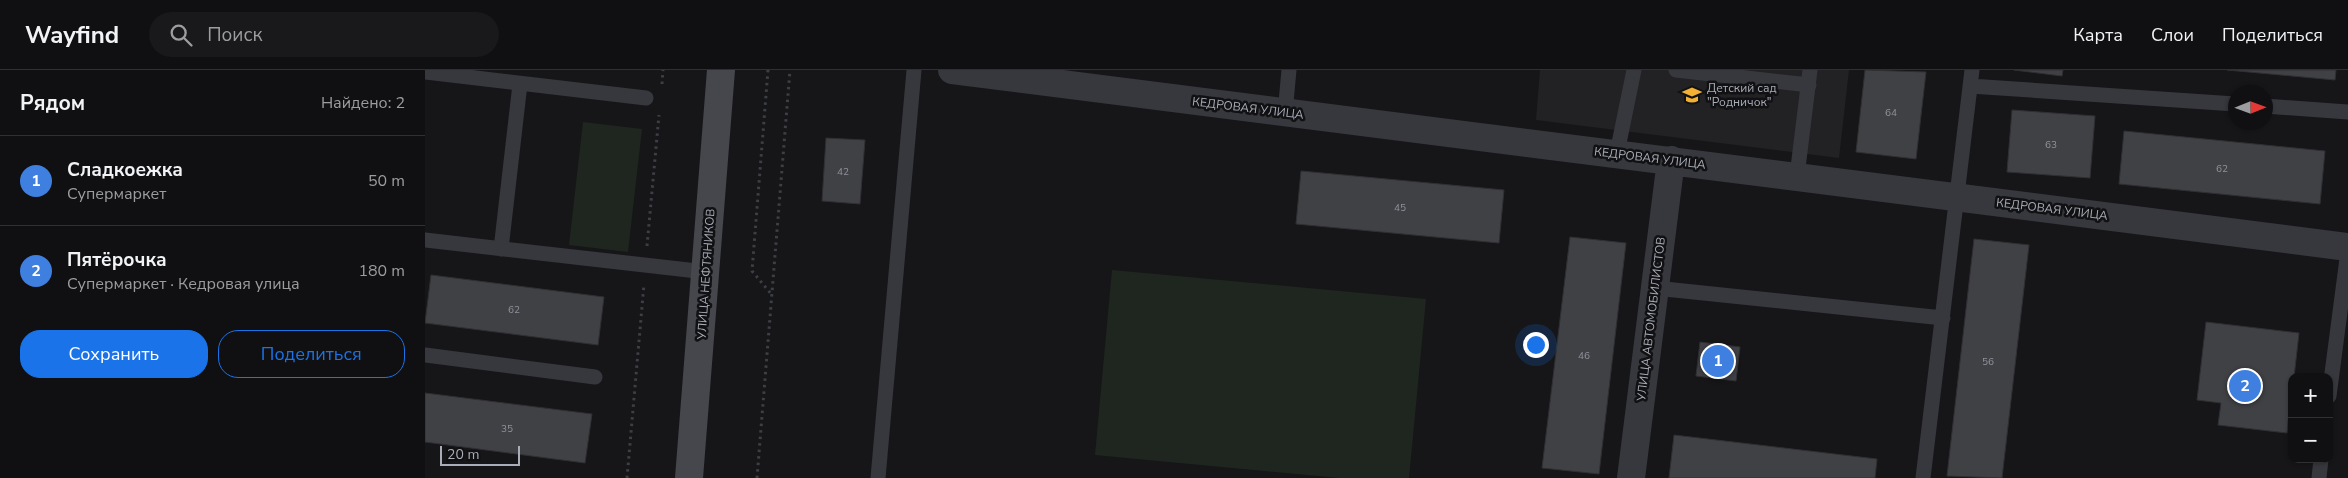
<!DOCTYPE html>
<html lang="ru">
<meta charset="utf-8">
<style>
:root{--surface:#101012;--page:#19191b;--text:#f1f3f6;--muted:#9c9d9f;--line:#303032;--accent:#1a73e8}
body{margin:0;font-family:"Nunito Sans",sans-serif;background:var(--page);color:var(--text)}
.controls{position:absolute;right:15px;bottom:15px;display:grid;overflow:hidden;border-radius:10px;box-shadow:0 1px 4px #0004}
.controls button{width:45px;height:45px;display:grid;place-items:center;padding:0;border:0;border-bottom:1px solid var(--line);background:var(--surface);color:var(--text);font:25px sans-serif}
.compass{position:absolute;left:1803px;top:15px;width:45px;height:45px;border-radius:50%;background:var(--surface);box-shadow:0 1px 4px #0004;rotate:89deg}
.scale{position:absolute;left:15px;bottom:12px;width:80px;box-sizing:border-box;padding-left:5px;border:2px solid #a8adb8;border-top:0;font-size:14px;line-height:18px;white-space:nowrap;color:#a8adb8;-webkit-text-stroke:4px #111113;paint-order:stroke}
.you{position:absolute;left:1110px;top:274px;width:18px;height:18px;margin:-12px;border:4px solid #fff;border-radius:50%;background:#1a73e8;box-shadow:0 0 0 8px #1a73e833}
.badge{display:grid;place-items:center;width:32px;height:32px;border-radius:50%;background:var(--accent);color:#fff;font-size:16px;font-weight:700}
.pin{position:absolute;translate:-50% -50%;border:2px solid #fff;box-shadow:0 1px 5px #0006}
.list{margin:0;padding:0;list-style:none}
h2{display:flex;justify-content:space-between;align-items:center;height:65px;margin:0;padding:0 20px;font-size:21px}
h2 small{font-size:16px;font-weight:400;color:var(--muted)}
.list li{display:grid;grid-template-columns:32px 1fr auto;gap:15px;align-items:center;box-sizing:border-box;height:90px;padding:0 20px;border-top:1px solid var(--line)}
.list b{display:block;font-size:19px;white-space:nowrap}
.list p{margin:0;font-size:16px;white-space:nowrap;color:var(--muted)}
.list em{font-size:16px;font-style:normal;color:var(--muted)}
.actions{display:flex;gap:10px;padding:15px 20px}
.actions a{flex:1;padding:11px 0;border:1px solid var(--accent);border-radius:20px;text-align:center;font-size:18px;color:var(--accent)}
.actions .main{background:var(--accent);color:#fff}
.icon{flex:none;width:28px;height:28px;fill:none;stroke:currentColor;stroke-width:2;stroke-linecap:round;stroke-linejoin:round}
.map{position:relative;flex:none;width:1923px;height:408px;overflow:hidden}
header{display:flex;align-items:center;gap:30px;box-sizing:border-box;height:70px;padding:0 25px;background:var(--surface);border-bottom:1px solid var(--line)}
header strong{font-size:24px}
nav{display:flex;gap:28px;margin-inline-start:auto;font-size:18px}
.search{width:350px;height:45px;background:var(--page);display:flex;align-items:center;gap:12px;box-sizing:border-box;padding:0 18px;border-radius:28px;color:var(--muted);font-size:19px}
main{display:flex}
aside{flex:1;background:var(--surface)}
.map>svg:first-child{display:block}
</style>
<header>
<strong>Wayfind</strong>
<div class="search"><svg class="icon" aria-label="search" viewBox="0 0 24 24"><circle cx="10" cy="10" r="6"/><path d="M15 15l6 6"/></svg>Поиск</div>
<nav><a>Карта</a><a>Слои</a><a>Поделиться</a></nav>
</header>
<main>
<aside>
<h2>Рядом<small>Найдено: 2</small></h2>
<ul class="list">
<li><span class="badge" style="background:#3f7fe0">1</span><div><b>Сладкоежка</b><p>Супермаркет</p></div><em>50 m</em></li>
<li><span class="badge" style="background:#3f7fe0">2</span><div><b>Пятёрочка</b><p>Супермаркет · Кедровая улица</p></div><em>180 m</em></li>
</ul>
<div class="actions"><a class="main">Сохранить</a><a>Поделиться</a></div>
</aside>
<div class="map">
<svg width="1923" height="408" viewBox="0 0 1923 408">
<rect width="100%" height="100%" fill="#161618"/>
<!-- built -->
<path fill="#222225" d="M1115,0H1424L1414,88L1111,50Z"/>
<!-- green -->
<path fill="#1e261f" d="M158,52L217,59L203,182L144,175Z
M687,200L1001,229L984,408H914L670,385Z"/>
<!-- building -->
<path fill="#404145" stroke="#303034" d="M1440,0L1501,2L1491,89L1431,82Z
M1589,0H1638L1637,6Z
M1802,0H1911L1910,10Z
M1587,40L1670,46L1665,108L1582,102Z
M1699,61L1900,81L1895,134L1694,114Z
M401,68L440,70L435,134L397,131Z
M876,101L1079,120L1074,173L871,154Z
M1145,167L1201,173L1174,404L1117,398Z
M1549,169L1604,175L1577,408L1522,406Z
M6,205L179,227L173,275L0,253Z
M1781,252L1874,263L1869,307H1867L1862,363L1793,355L1796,333L1772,330Z
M1275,272L1315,277L1311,311L1271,306Z
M0,323L167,344L160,393L0,372Z
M1249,365L1452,389L1450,408H1244Z"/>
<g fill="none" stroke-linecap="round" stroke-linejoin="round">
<!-- path -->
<path stroke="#3d3f44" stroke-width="3" stroke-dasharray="2.5 4" stroke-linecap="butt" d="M343,0L327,201L347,225
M237,14L238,0
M222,176L234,45
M202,408L219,214
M332,408L365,0"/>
<!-- lane -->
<path stroke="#37383d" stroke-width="15" d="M1251,0L1384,15
M0,2L221,28
M1545,16L1810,34
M1840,36L1923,42
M860,43L864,0
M1192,83L1209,0
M1372,106L1385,0
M0,170L281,202
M76,179L95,14
M1230,218L1518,248
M0,285L170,307
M1904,326L1923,181
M453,408L489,0
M1498,408L1547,0
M1894,408L1896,389"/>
<!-- street -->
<path stroke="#37383d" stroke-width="28" d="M527,0L1923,177
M1206,408L1246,90"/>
<!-- secondary -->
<path stroke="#45474d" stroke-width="28" d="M264,408L296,0"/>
</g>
<!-- icons -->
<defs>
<g id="school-bare" transform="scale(1.5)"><path d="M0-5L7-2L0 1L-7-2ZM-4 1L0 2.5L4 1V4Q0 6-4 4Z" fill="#f2b134" stroke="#111113" stroke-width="2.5" paint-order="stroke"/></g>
</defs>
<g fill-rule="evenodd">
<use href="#school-bare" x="1267" y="25"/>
</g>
<g text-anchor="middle" stroke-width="5" stroke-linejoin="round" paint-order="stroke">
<!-- number labels -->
<g font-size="10" fill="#8e929b">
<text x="1466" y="46">64</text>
<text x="1626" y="78">63</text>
<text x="1797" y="102">62</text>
<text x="418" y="105">42</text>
<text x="975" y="141">45</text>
<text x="89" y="243">62</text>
<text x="1159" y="289">46</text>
<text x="1563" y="295">56</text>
<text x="82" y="362">35</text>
</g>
<!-- poi labels -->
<g font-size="12" fill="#a8adb8" stroke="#111113" text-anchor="start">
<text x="1282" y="22">Детский сад<tspan x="1282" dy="14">"Родничок"</tspan></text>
</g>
<!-- street labels -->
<g font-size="12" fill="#a8adb8" stroke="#111113">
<text transform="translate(823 38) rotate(7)" y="4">КЕДРОВАЯ УЛИЦА</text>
<text transform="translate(1225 88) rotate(7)" y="4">КЕДРОВАЯ УЛИЦА</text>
<text transform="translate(1627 139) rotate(7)" y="4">КЕДРОВАЯ УЛИЦА</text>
<text transform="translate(281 204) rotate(-86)" y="4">УЛИЦА НЕФТЯНИКОВ</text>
<text transform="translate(1226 249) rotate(-83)" y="4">УЛИЦА АВТОМОБИЛИСТОВ</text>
</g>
</g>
</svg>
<div class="controls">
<button>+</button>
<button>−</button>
</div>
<svg class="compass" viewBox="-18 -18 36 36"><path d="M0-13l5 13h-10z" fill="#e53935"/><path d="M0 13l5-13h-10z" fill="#9c9d9f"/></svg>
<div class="scale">20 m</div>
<div class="you"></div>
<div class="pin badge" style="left:1293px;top:291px;background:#3f7fe0">1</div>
<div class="pin badge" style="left:1820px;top:316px;background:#3f7fe0">2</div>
</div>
</main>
